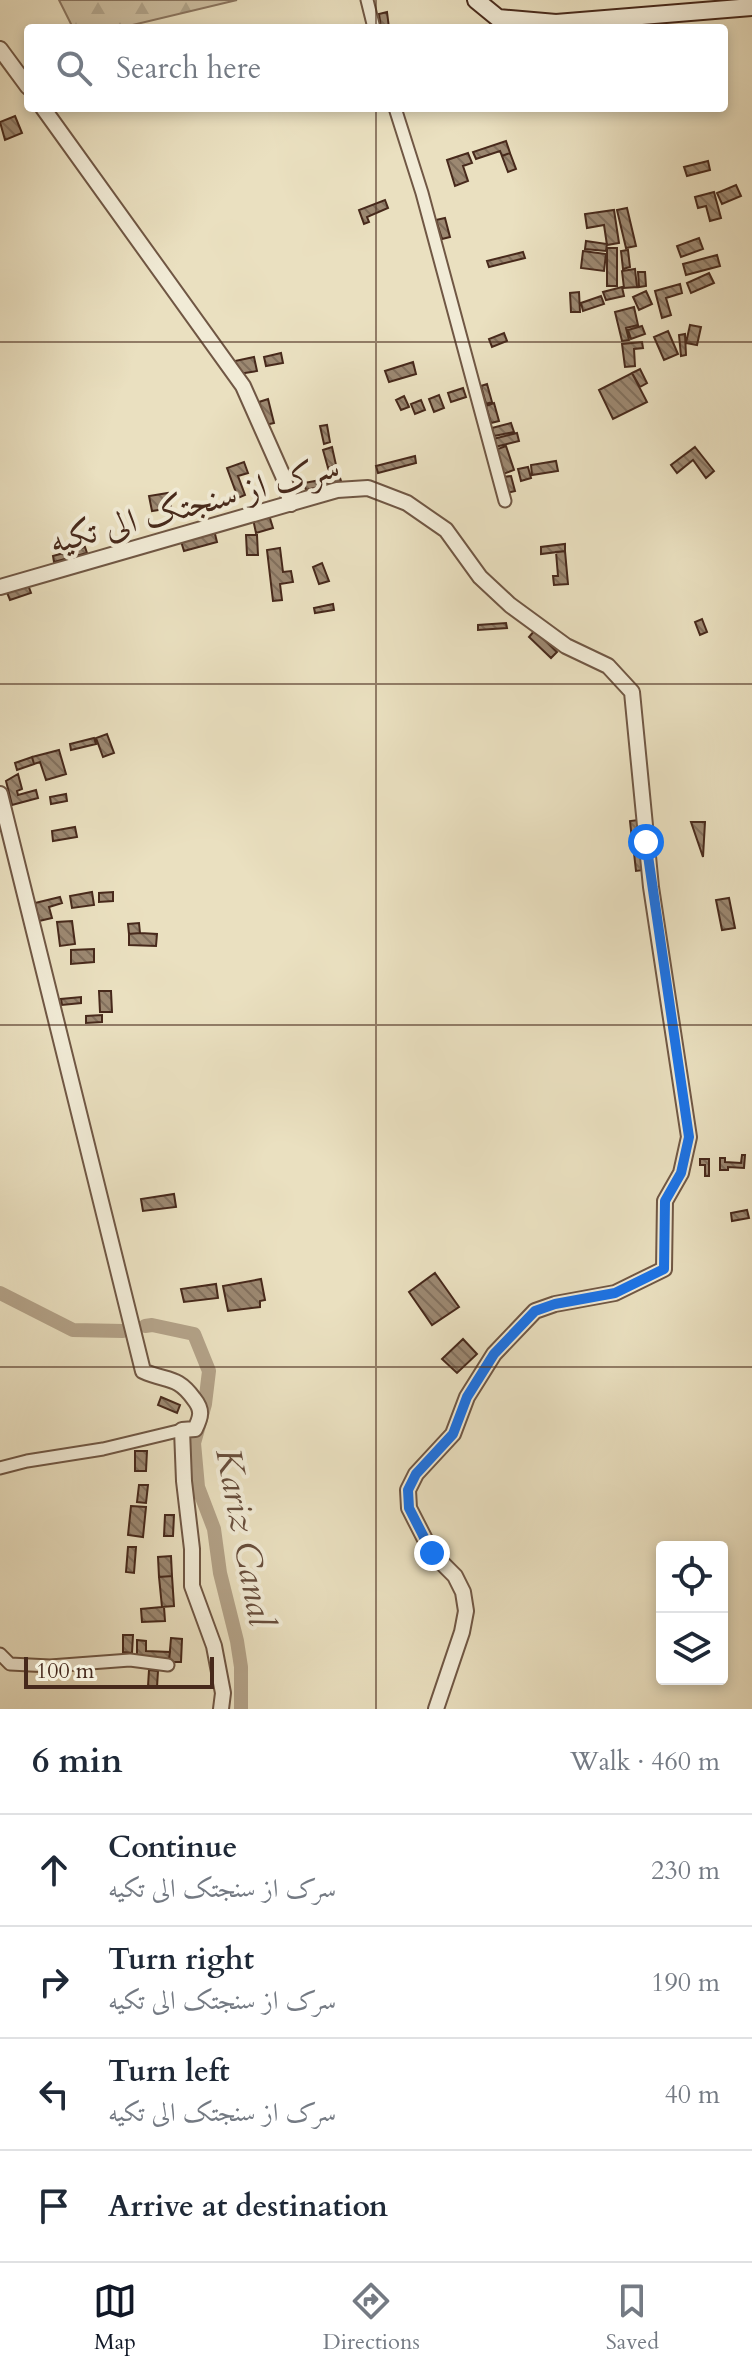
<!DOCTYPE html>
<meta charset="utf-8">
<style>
:root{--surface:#fff;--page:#f6f6f7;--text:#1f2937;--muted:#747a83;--line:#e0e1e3;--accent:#111827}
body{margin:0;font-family:Cardo,Amiri,serif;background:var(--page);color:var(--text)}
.controls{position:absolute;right:24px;bottom:24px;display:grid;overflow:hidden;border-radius:8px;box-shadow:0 4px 12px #0003}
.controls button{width:72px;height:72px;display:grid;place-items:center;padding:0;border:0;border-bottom:2px solid var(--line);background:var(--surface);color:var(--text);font:40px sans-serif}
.scale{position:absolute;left:24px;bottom:20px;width:190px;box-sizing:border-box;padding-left:8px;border:4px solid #47291b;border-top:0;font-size:22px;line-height:28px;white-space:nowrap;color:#47291b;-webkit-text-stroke:6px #f1ebd6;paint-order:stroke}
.stop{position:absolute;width:24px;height:24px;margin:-18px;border:6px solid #1a73e8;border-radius:50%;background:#fff}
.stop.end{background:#1a73e8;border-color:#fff;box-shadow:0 2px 8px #0008}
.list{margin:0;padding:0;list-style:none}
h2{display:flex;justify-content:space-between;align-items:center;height:104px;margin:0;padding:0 32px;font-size:34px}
h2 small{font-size:26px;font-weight:400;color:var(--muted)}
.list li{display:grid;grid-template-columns:52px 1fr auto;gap:24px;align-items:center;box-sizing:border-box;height:112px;padding:0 32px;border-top:2px solid var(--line)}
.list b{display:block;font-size:30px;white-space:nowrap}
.list p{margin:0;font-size:26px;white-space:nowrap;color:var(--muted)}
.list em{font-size:26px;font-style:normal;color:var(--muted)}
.icon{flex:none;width:44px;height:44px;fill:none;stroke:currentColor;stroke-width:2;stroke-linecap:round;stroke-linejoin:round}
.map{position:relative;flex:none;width:752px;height:1709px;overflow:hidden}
.search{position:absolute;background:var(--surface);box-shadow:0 4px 12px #0003;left:24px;right:24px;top:24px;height:88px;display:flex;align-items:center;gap:20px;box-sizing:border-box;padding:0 28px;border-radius:8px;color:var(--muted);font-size:30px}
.sheet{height:552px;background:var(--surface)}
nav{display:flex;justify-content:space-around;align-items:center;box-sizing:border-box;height:112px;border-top:2px solid var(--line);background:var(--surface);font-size:22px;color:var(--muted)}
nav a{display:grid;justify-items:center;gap:4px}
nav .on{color:var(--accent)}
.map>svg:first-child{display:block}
</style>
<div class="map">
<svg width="752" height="1709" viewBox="0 0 752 1709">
<defs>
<pattern id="forest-firs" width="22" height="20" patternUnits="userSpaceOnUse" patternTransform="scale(2)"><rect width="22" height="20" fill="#cec1a4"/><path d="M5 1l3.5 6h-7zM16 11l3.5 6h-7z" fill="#b2a68d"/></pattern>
<pattern id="building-back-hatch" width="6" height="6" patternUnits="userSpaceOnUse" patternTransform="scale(2)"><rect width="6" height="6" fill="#9c8871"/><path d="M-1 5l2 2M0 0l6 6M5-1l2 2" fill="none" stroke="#816f5c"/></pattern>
</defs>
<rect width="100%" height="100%" fill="#eae0c0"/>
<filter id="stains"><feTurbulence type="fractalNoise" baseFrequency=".0025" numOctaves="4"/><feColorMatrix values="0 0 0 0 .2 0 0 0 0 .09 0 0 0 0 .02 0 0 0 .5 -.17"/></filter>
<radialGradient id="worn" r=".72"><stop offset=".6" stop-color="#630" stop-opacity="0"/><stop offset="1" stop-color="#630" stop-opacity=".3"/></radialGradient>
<!-- forest -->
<path fill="url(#forest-firs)" stroke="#8a7560" stroke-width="2" d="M59,0H237L120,28H73Z"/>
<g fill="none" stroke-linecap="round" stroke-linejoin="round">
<!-- canal -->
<path stroke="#b3a288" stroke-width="14" d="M0,1293L73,1330L123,1331
M145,1326L152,1325L194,1334L209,1371L205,1404L194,1443L198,1487L214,1529L220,1573L237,1641L241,1667V1709"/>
</g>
<!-- building -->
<path fill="url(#building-back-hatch)" stroke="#47291b" stroke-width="2" d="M387,12L389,28H381L379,14Z
M15,116L22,133L5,140L0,122Z
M506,141L510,153L502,156L500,151L476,159L473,152Z
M468,153L472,163L463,166L468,181L455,186L447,160Z
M510,153L516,169L508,172L502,156Z
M708,161L710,170L687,176L684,167Z
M736,185L741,196L722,204L717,193Z
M714,192L721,218L710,221L706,206L698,208L695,197Z
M385,200L388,208L367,217L369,222L364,224L359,210Z
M627,208L636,246L626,248L617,210Z
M614,210L619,243L607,245L604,225L587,228L585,214Z
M445,218L450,237L442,239L436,220Z
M699,238L703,249L681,257L677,246Z
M586,241L607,244L606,251L585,249Z
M607,248H617V286H607Z
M628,250L630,267L623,269L621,251Z
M583,251L606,254L604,271L581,268Z
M523,252L525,258L489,267L487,261Z
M717,255L720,266L686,275L683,264Z
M635,269L637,287L624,288L622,271Z
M638,272H645L646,286L639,287Z
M709,273L714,283L691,293L687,283Z
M680,284L682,293L666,298L671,315L662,318L655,291Z
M622,287L624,296L606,300L603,292Z
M646,291L652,304L639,310L633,297Z
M579,292L580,312H571L570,293Z
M601,296L604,304L583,311L581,303Z
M634,307L638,325L626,328L629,340L622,341L615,312Z
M690,325L701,327L697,345L686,343Z
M642,326L645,334L631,339L628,330Z
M668,331L678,354L664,360L654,337Z
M504,333L507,341L492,347L489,339Z
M685,334L686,355L681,356L679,335Z
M642,342L643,348L634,349L635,366L625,367L622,344Z
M281,353L283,363L266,366L264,357Z
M254,357L257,371L238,374L235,361Z
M413,362L416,374L389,382L385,371Z
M640,369L647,383L640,387L632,373Z
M632,373L647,402L613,419L599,390Z
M487,384L492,402L486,404L481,386Z
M463,388L466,397L451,402L448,393Z
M439,395L444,408L434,412L429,399Z
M404,396L409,407L401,410L396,400Z
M268,399L274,423L265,425L259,402Z
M421,400L425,410L415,414L411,404Z
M494,403L499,421L491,423L486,406Z
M511,423L514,432L494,436L492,428Z
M327,425L330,442L324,444L320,426Z
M517,433L519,441L495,447L493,439Z
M506,446L514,470L503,474L495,450Z
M332,447L336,465L328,468L323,450Z
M695,447L714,471L706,478L693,460L677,473L671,465Z
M415,456L416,463L378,473L376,466Z
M556,461L558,471L532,475L531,465Z
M244,462L248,473L238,476L245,495L238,498L227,468Z
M336,465L341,481L329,484L327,477L331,476L328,468Z
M528,467L531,478L521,481L518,469Z
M511,476L515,491L507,493L503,477Z
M326,479L327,485L306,490L304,483Z
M168,493L171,508L152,511L149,496Z
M269,515L273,528L256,533L253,519Z
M214,530L217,542L184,551L180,538Z
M246,535H257L258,555H247Z
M565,544V551L541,554V547Z
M85,547L87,553L54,562L53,556Z
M280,548L283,572L291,571L293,582L280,584L282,600L273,601L267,550Z
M565,551L568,584L554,585L553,576H558L556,552Z
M322,563L329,581L319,584L313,567Z
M27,582L31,593L10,600L6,590Z
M333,604L334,610L315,613L314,608Z
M702,619L707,632L700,635L695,622Z
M506,623L507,628L478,630V625Z
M535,630L557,652L551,658L529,637Z
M107,734L114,753L103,757L96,738Z
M94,738L96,744L71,750L70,744Z
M59,750L66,774L46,780L40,762L34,764L32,757Z
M32,757L34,764L17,770L15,763Z
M18,774L22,789L17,791L18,795L36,790L38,798L12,805L6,781Z
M66,794L67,801L51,804L50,797Z
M638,820L641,839L632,840L630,821Z
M691,822H705L703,857Z
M75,827L77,837L53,841L52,831Z
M642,852L644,870L636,871L634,853Z
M92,892L94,905L72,908L70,896Z
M113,892V901L99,902V893Z
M60,897L62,903L49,907L52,918L39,921L35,903Z
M729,898L735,928L722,930L716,900Z
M72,921L75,944L60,946L57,922Z
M139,923L140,933L129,934L128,924Z
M140,933L157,934L156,946L129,945V934Z
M94,949V962L71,964V950Z
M99,991H111L112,1012H100Z
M81,997V1003L62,1005L61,999Z
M102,1015V1022L86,1023V1016Z
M742,1155H745L744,1168L728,1167V1170H720V1158H725V1162L741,1163Z
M700,1159H709V1176H705V1165H700Z
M174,1194L176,1207L143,1211L141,1199Z
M747,1210L749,1218L732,1221L731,1213Z
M435,1273L459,1307L432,1325L409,1292Z
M261,1279L265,1300L260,1301V1307L228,1311L223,1286Z
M216,1284L218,1298L184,1302L181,1289Z
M463,1339L477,1354L457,1373L442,1359Z
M161,1397L180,1405L177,1413L158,1405Z
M135,1451H147L146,1471H135Z
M139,1485H148L146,1503L137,1502Z
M131,1506L146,1507L143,1537L128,1535Z
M165,1515H174L173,1536H164Z
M128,1547H136L134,1573L126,1572Z
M171,1556L172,1576L159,1577L158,1557Z
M172,1576L174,1606L162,1607L159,1577Z
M162,1607H164L165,1621L142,1622L141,1609Z
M123,1635H133L132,1653L123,1652Z
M171,1638L182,1639L181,1662H169Z
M137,1640L146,1641V1651L170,1652L169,1659L137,1658Z
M149,1670L158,1671L157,1687L148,1686Z"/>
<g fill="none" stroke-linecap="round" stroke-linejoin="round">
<!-- minor casing -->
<g stroke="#705744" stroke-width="15">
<path id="minor" d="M367,0L374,28
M395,108L422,193L505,501
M0,1468L27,1461L103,1449L182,1430
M0,1654L10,1664L50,1666L130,1660L168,1665"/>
</g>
<!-- tertiary casing -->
<g stroke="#705744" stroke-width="18">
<path id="tertiary" d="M0,49L28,87
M43,108L243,386L283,476L291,504
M0,587L337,490L368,488L407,503L446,530L480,577L510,605L566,646L608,666L632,692L651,887L689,1137L681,1173L665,1201L664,1269L615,1293L555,1304L535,1311L494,1354L467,1397L453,1434L416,1474L408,1490L409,1508L432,1553L455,1576L463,1592L466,1611L462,1632L436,1709
M0,794L143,1371C167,1382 177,1375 194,1399C203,1410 201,1417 195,1429L182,1430L184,1481L192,1549V1586L214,1646L223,1693L221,1709"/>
</g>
<!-- secondary casing -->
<g stroke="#47291b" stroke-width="20">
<path id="secondary" d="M476,0L498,18L556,23L752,7"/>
</g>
<!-- minor -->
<use href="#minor" stroke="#f1ebd6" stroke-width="11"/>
<!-- tertiary -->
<use href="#tertiary" stroke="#f1ebd6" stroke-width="14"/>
<!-- secondary -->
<use href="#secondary" stroke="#f1ebd6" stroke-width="16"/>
</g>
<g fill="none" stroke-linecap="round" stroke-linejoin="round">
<!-- route -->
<path stroke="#1a73e8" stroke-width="10" d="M432,1553L409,1508L408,1490L416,1474L453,1434L467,1397L494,1354L535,1311L555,1304L615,1293L664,1269L665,1201L681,1173L689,1137L646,842"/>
</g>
<!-- grid -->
<path fill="none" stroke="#47291b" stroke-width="2" stroke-opacity="0.55" d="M376,0V28M376,108V1709M0,342H752M0,684H752M0,1025H752M0,1367H752"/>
<g text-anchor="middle" stroke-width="8" stroke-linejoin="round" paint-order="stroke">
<!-- street labels -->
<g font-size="34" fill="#47291b" stroke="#f1ebd6">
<text transform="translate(194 503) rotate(-15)" y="12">سرک از سنجتک الی تکیه</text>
</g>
<!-- water labels -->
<g font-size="36" font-style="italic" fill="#674d3c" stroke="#f1ebd6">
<text transform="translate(246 1537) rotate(79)" y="13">Kariz Canal</text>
</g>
</g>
<rect width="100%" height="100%" filter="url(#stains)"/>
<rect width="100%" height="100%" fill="url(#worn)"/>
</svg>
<div class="controls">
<button><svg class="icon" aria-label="locate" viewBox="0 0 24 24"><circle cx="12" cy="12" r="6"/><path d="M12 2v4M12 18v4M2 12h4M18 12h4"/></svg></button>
<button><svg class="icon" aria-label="layers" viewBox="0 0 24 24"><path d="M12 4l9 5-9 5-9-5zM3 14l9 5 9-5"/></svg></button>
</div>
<div class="scale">100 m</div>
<div class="stop" style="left:646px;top:842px"></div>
<div class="stop end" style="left:432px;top:1553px"></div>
<div class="search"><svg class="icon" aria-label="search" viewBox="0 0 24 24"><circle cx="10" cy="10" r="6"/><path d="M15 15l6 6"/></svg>Search here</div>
</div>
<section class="sheet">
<h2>6 min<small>Walk · 460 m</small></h2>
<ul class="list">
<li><svg class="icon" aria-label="ahead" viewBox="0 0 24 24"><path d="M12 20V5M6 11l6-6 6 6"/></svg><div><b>Continue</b><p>سرک از سنجتک الی تکیه</p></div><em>230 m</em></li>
<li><svg class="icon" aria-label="right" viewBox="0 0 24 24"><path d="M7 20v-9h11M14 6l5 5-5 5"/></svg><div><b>Turn right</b><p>سرک از سنجتک الی تکیه</p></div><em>190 m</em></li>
<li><svg class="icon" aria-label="left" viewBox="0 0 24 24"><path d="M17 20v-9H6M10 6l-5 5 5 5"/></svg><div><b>Turn left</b><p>سرک از سنجتک الی تکیه</p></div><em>40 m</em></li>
<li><svg class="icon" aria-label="arrive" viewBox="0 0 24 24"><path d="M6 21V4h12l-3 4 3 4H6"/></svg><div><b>Arrive at destination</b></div></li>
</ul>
</section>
<nav>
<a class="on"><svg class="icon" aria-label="map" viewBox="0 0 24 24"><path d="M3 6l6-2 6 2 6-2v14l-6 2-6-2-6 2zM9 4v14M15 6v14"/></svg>Map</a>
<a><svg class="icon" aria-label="directions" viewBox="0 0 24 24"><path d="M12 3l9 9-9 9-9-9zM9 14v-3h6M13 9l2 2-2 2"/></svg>Directions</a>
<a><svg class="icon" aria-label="saved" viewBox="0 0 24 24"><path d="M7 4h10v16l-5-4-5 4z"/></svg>Saved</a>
</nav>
